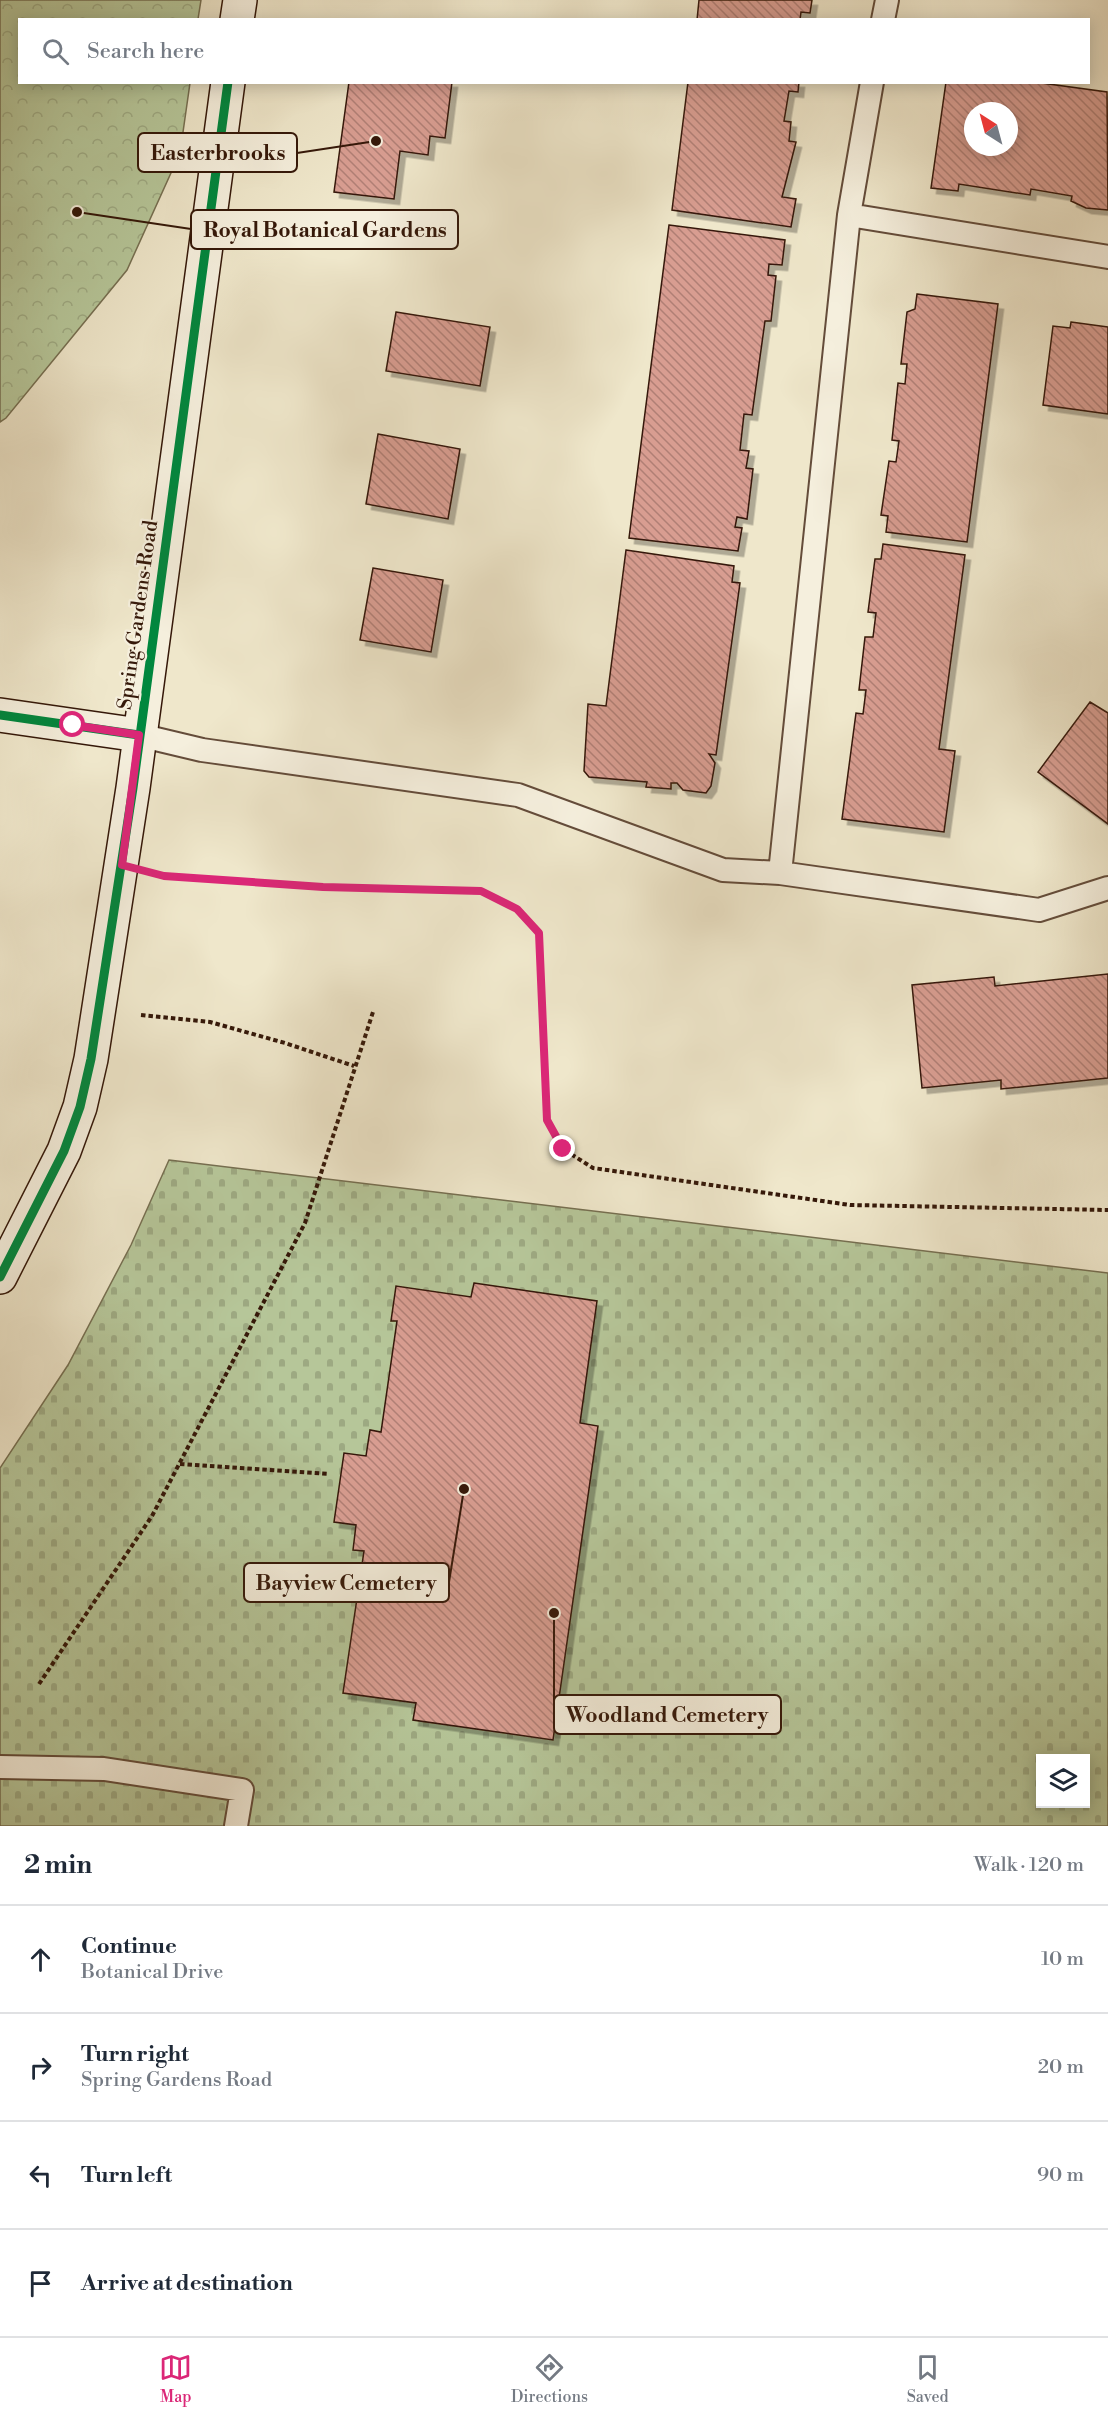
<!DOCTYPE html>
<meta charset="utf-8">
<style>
:root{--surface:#fff;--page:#f6f6f7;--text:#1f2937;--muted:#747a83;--line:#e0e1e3;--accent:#db2777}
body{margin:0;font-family:"Libre Bodoni",serif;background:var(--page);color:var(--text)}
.controls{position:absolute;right:18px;bottom:18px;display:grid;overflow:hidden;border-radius:0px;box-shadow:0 3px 15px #0003}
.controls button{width:54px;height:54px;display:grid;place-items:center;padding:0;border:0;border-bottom:2px solid var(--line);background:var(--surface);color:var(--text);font:30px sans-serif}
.compass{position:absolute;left:964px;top:102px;width:54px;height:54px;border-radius:50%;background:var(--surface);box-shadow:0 3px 15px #0003;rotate:324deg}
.stop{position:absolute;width:18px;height:18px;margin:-14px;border:4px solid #db2777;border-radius:50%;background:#fff}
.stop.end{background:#db2777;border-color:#fff;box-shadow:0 2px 6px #0008}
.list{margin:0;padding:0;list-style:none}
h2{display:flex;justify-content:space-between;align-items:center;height:78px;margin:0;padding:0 24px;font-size:26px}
h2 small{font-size:20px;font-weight:400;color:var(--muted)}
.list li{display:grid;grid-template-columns:39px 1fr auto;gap:18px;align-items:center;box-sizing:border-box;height:108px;padding:0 24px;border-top:2px solid var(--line)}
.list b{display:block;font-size:22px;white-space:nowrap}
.list p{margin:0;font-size:20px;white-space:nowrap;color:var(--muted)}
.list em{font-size:20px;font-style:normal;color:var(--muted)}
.icon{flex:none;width:33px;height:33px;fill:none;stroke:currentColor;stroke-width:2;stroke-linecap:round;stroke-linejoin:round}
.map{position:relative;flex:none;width:1108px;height:1826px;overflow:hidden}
.search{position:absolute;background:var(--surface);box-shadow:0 3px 15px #0003;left:18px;right:18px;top:18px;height:66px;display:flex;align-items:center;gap:15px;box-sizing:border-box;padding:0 21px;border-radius:0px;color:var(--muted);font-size:22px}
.sheet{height:510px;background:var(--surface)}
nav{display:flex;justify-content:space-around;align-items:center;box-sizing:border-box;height:84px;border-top:2px solid var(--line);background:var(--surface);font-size:16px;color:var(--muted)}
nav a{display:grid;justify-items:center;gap:3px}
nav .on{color:var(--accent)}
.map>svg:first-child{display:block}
</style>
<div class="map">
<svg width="1108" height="1826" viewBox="0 0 1108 1826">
<defs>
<pattern id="cemetery-stones" width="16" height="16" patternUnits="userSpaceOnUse" patternTransform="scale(1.5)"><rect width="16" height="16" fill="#b6c699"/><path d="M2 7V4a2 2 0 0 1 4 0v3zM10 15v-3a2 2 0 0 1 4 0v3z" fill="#9da982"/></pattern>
<pattern id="park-crowns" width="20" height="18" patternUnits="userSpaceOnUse" patternTransform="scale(1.5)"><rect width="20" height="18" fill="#b6c699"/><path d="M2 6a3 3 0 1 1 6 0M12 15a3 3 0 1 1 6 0" fill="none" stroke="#9da982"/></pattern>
<pattern id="building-back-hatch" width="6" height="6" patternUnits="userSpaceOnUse" patternTransform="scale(1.5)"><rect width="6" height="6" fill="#d89d91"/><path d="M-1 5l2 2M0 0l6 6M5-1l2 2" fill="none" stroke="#b07f75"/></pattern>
<filter id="shadow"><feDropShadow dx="5.5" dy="5.5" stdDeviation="0" flood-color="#0004"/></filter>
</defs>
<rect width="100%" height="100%" fill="#efe7cb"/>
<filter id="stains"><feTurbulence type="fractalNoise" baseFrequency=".00333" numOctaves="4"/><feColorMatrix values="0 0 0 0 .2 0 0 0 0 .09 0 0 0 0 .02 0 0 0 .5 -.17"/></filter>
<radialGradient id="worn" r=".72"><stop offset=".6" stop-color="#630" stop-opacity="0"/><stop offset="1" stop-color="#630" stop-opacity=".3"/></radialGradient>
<!-- cemetery -->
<path fill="url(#cemetery-stones)" stroke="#766f51" stroke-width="1.5" fill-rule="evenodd" d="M169,1160L1108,1273V1826H0V1468L68,1365L131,1245ZM1040,1758H1086V1804H1040Z"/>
<!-- park -->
<path fill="url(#park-crowns)" stroke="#766f51" stroke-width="1.5" d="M0,0H201L198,19L20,20V82L190,83L180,153L127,270L6,418L0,422Z"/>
<!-- building -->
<path fill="url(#building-back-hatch)" stroke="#351809" stroke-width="1.5" fill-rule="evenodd" filter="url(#shadow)" d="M699,0H812L810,13L801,12L800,20H697Z
M349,82H452L445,138L430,136L428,155L400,151L394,199L334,192Z
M688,82H799L798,92L789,91L784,121L791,122L789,141L796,142L782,197L796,199L791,227L672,210Z
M946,82H1034L1107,92L1108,210L1086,208L1071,201L1072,196L1031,189L1030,195L959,184L958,191L931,188ZM973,111H1009V147H973Z
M669,225L785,240L782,265L769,264L768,275L776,276L771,321H765L752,415L744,414L740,450L749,451L746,468L753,469L747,519L737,517L735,527L742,528L738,551L629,538Z
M917,294L998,304L967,542L886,532L888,516L881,515L889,461L896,462L899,441L892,440L898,383L905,384L907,364H901L907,312L915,309Z
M396,312L490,327L480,386L386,371Z
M1071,322L1108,327V414L1043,405L1053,326L1070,328Z
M378,434L460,449L448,519L366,504Z
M883,544L965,555L939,749L955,751L944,832L842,819L856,713L863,714L866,690H859L865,637H873L876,613L868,612L875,559H881Z
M626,550L734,566L732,582L740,583L716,755L709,754L715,763L711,786L706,793L683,790L677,783H671V789L646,787L647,782L589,777L584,771L588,704L606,706Z
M373,568L443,580L431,652L360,640Z
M1090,702L1108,713V824L1038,772Z
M1108,974V1078L1001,1089V1080L922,1088L912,985L994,977L995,986Z
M474,1283L597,1301L580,1423L598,1426L553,1740L413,1720L416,1703L343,1693L364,1551L353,1550L356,1525L334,1522L344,1453L366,1456L370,1430L381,1432L397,1321H391L396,1286L471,1297Z"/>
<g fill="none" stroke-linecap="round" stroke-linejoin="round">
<!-- lane casing -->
<g stroke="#644c3a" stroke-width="26">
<path id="lane" d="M883,20L887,0
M849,215L1108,257
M139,735L202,750L518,795L723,870L780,873L1039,910L1108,888
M780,873L849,215L872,82
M0,1767L104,1769L242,1790L236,1826"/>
</g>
<!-- secondary casing -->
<g stroke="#351809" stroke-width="36">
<path id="secondary" d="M237,20L240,0
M0,715L139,735
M0,1277L64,1151L80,1107L91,1059L133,788L228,82"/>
</g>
<!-- path -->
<path stroke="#351809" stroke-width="4" stroke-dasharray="4.5 3" stroke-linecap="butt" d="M162,876L323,887L481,891L517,909L539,933L547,1120L563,1149L593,1168L850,1205L1108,1210
M141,1015L210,1022L285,1043L354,1066
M180,1464L329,1474
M39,1684L152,1516L305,1223L373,1012"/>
<!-- lane -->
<use href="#lane" stroke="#f5efdd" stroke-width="22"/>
<!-- secondary -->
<use href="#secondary" stroke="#f5efdd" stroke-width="33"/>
<!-- cycleway casing -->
<g stroke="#f5efdd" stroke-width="13">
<path id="cycleway" d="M0,715L139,735
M0,1277L64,1151L80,1107L91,1059L133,788L228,82"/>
</g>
<!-- cycleway -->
<use href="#cycleway" stroke="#00873e" stroke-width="9"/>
</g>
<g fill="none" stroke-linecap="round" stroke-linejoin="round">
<!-- route -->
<path stroke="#db2777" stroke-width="8" d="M73,725L139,735L122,865L164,876L323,887L481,891L517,909L539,933L547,1120L563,1149"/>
</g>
<g text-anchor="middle" stroke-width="4.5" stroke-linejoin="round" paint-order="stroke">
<!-- street labels -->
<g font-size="20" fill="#351809" stroke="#f5efdd">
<text transform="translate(137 615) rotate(-82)" y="7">Spring Gardens Road</text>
</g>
</g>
<!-- callouts -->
<path fill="none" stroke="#351809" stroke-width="2" d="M376 141L297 153M77 212L191 229M464 1489L449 1582M554 1613L554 1714"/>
<g fill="#351809" stroke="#f5efdd" stroke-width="2">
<circle cx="376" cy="141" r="6"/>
<circle cx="77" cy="212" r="6"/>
<circle cx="464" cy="1489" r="6"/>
<circle cx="554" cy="1613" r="6"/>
</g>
<g fill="#f5efdd" stroke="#351809" stroke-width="2">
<rect x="138" y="133" width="159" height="39" rx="6"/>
<rect x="191" y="210" width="267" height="39" rx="6"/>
<rect x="244" y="1563" width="205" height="39" rx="6"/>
<rect x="554" y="1695" width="227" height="39" rx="6"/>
</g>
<g font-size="21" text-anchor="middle" font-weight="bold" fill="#351809">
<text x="218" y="160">Easterbrooks</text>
<text x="325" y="237">Royal Botanical Gardens</text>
<text x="346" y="1590">Bayview Cemetery</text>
<text x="667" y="1722">Woodland Cemetery</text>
</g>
<rect width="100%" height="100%" filter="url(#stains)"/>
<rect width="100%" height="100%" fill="url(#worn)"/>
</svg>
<div class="controls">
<button><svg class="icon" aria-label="layers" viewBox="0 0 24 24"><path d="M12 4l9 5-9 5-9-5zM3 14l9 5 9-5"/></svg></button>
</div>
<svg class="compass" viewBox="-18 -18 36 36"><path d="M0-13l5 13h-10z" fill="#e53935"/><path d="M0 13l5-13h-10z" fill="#747a83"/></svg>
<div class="stop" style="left:73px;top:725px"></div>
<div class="stop end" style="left:563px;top:1149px"></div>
<div class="search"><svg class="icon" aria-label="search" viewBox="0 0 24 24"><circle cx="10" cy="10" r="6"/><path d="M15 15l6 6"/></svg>Search here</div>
</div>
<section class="sheet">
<h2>2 min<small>Walk · 120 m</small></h2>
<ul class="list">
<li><svg class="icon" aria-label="ahead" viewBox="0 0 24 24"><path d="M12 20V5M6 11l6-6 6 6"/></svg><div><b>Continue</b><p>Botanical Drive</p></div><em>10 m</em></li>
<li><svg class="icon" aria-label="right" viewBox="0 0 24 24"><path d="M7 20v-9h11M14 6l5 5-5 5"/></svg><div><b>Turn right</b><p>Spring Gardens Road</p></div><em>20 m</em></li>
<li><svg class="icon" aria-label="left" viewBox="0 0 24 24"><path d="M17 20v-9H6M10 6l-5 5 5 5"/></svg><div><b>Turn left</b></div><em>90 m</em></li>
<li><svg class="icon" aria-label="arrive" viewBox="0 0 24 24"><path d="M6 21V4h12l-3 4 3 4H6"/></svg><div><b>Arrive at destination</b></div></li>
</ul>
</section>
<nav>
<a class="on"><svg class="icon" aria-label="map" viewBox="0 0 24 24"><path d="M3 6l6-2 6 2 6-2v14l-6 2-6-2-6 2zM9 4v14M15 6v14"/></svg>Map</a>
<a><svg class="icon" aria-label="directions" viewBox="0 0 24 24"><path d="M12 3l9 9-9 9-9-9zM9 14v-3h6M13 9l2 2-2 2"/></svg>Directions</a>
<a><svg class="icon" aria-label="saved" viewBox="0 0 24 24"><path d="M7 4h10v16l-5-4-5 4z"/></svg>Saved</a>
</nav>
